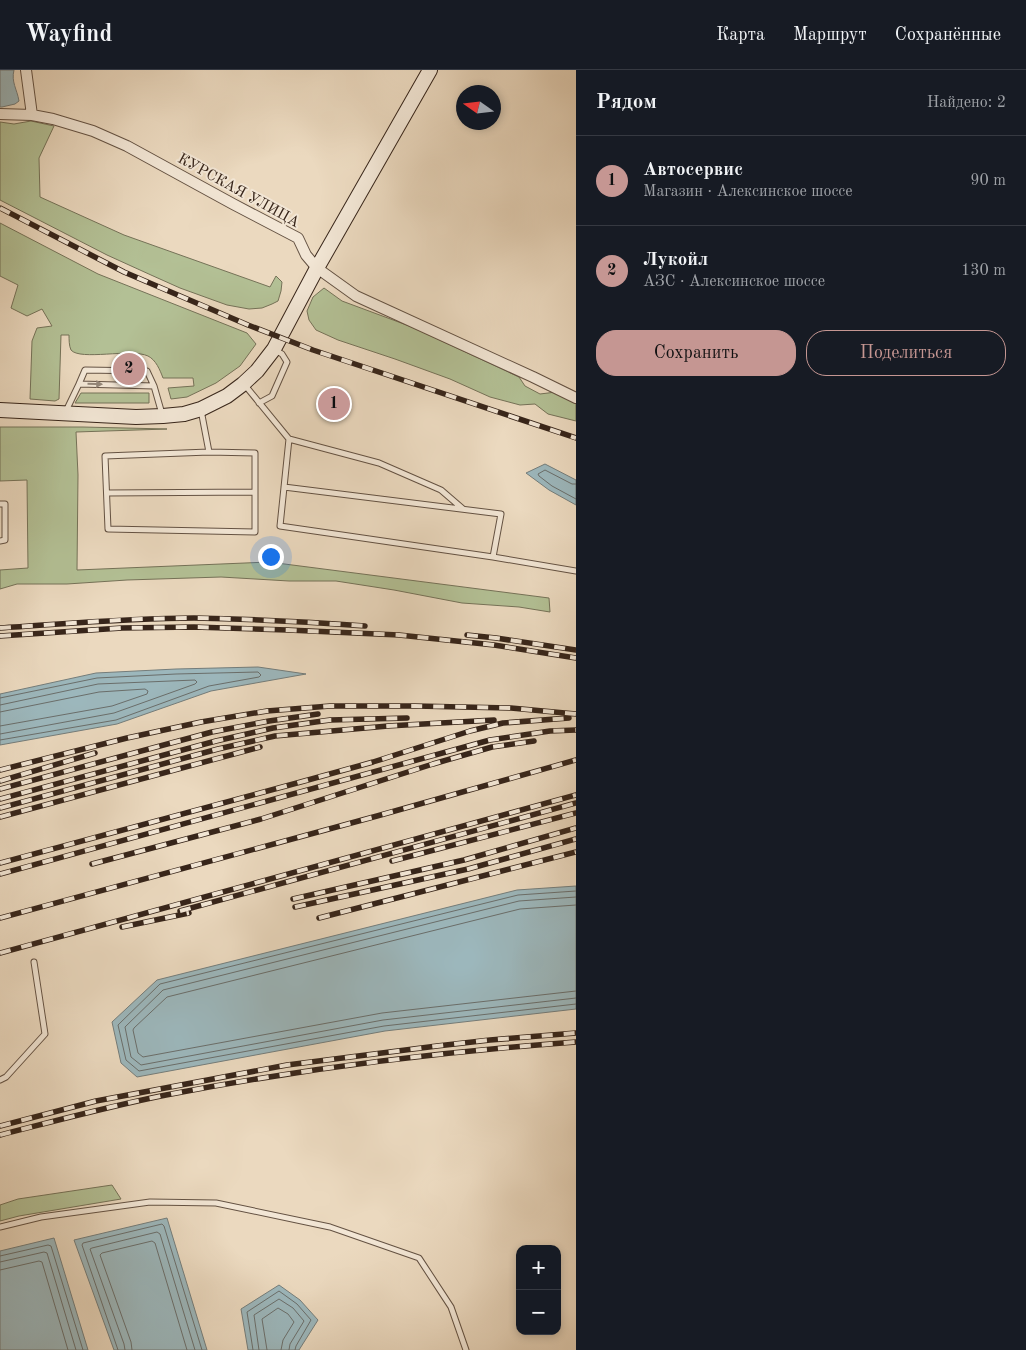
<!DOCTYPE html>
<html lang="ru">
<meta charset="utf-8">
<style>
:root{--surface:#171b24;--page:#242831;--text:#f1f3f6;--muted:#9ea1a6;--line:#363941;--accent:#c59692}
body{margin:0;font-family:"Old Standard TT",serif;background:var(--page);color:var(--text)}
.controls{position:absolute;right:15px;bottom:15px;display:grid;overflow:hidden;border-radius:10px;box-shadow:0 2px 8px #0003}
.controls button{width:45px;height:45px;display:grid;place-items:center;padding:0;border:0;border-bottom:1px solid var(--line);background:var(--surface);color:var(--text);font:25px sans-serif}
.compass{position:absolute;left:456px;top:15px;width:45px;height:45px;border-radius:50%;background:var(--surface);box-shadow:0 2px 8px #0003;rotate:284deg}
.you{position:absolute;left:270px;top:486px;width:18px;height:18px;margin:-12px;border:4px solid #fff;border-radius:50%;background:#1a73e8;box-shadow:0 0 0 8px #1a73e833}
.badge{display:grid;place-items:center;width:32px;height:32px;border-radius:50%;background:var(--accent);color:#111;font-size:16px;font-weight:700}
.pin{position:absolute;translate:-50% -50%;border:2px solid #fff;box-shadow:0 1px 5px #0006}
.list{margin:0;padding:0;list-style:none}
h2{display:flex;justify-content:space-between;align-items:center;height:65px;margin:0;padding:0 20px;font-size:21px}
h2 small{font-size:16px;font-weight:400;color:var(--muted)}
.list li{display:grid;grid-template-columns:32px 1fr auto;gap:15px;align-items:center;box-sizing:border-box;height:90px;padding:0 20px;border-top:1px solid var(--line)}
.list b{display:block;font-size:19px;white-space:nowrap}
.list p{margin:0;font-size:16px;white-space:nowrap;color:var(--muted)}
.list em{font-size:16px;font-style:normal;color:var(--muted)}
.actions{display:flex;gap:10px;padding:15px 20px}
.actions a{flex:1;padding:11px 0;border:1px solid var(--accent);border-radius:20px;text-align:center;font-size:18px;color:var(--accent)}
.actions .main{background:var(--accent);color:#111}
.map{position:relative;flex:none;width:576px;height:1280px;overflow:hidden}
header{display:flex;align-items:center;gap:30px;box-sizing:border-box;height:70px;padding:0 25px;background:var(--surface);border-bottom:1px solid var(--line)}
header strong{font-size:24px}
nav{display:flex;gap:28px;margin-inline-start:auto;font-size:18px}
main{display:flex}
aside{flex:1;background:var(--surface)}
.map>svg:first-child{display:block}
</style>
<header>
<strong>Wayfind</strong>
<nav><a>Карта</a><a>Маршрут</a><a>Сохранённые</a></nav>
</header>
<main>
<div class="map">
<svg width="576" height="1280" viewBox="0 0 576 1280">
<rect width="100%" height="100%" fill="#ebd9bf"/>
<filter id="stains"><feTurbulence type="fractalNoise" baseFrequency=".004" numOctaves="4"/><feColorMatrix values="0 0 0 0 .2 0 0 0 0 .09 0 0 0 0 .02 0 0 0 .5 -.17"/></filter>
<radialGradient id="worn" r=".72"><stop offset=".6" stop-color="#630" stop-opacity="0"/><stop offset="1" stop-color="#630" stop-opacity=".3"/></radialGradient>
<!-- green -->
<path fill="#b3c095" stroke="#757258" d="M31,51L54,56L39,88L40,127L124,165L270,217L276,206L282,212L281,221L278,231L272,234L262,238L249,239L227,235L180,218L151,205L107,185L0,130V52L14,54Z
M0,153L98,204L247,263L256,274L240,296L216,313L187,327L171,329L168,318L194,316L193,308H163C160,300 156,290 148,286C131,278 80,291 71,280C69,276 69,269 69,265H61L59,329L55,331L30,329L32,271L37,258L52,256L42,239L27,246L11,238L18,215L0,206Z
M324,218L342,231L412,257L519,307L525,316L540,324L556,322L576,333V351L548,344L535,334L520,335L490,327L450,309L395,289L338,270L316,260L309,250L307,241L313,227Z
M81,323H149V333H75Z
M0,357H83L167,359L76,362L78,405L77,500L269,492L549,528L550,542L519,537L462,533L394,520L336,511H289L221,507L127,510L67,514H17L0,519V500L28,498L27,410L0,411Z
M112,1115L121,1129L19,1146L0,1151V1135L18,1129Z"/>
<!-- water -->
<path fill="#9cb7bc" stroke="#747d7b" d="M0,0H14C11,12 17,19 19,31L15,34L2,37H0Z
M545,394L576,410V435L549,420L526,403Z
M258,597L306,604L211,621L117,654L0,675V624L96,603L176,599Z
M576,816V939L385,961L137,1007L121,993L112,952L157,910L517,820Z
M167,1148L207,1280H114L74,1170Z
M54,1168L88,1280H0V1181Z
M279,1215L300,1230L318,1250L299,1280H248L241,1239Z"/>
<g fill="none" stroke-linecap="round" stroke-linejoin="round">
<!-- shore -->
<path stroke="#6a6e6b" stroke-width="1" d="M576,414H572L545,400L538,404L539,406L552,416L576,429
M0,628L97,608L176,604L258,602L261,605L259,607L209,616L116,650L0,670
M0,635L98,614L195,610L197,612L195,614L114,643L0,664
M0,642L99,622L145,619L148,621L147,624L112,636L0,656
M576,821L518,825L160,914L118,955L126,990L139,1001L384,956L576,934
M576,827L519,831L163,920L125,957L131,987L141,995L383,950L576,928
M576,835L520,839L167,927L134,958L133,960L138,983L143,987L382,943L576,921
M0,1186L48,1175L51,1176L83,1280
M0,1192L44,1182L47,1183L76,1280
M0,1200L39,1191L42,1192L68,1280
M118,1280L82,1175L83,1173L162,1154L164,1156L202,1280
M125,1280L124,1274L90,1179L92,1178L157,1162L160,1164L195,1280
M132,1280L131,1272L100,1185L102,1183L152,1171L155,1173L187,1280
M253,1280L247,1242L279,1221L297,1234L311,1250L296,1276L295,1280
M259,1280L254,1245L279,1229L293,1238L304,1251L290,1274L289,1280
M267,1280L262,1249L278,1238L288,1244L294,1252L283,1270L281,1280"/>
<!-- lane casing -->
<g stroke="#645243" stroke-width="7">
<path id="lane" d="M79,314L85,300L147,301L154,316
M244,314L289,369L280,456L493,487L501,444L284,417
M259,333L272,326L287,292L282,284L275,280
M201,340L209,382L105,386L108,459L255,462V383L209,382
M65,343L79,314L154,316L162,344
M289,369L379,393L441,420L463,439
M107,423L255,422
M0,434H5V470L0,471
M493,487L576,501
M0,1010L6,1007L45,964L34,892
M0,1157L41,1147L150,1132L216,1133L330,1157L419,1188L451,1237L466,1280"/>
</g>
<!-- street casing -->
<g stroke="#645243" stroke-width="12">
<path id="street" d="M26,0L32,45
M0,44L32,45L53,49L93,61L127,76L233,134L298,168L306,185L317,198L356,226L533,307L576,328"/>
</g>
<!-- secondary casing -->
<g stroke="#37251a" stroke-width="16">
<path id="secondary" d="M0,340L136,347L163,346L184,344L201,339L227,326L243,314L257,301L274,279L317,198L430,0"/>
</g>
<!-- lane -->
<use href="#lane" stroke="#f2e6d5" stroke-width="5"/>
<!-- street -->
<use href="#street" stroke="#f2e6d5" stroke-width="10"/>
<!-- secondary -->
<use href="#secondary" stroke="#f2e6d5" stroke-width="14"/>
<!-- rail casing -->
<g stroke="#37251a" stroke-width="5.5">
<path id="rail" d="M0,138L124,202L248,255L313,280L576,368
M0,558C64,554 129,548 194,548C251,549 308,552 365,556
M467,565L496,568L576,580
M0,566L122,558L194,557L288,560L399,565L494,575L576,588
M0,700L127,668L201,652L267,641L330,636H415L511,638L576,644
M0,711L95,683
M0,719L212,662L269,651L318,644
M0,729L216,671L273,658L330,650L407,648
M0,738L218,679L275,666L388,656L494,650
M0,747L260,677
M392,791L576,743
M0,793L297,713L373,692L470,661L503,653L569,648
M92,794L261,749L433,694L492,677L534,671
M0,804L490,670L550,661L576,660
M293,829L464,790L576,758
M295,837L468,799L576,769
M180,841L576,733
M0,848L377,746L576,690
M319,848L576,782
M122,857L189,843
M0,883L576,725
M0,1056L96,1031L287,995L437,976L490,970L576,963
M0,1065C55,1051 110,1036 166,1025C301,999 439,982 576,972"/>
</g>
<!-- rail -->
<use href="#rail" stroke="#f2e6d5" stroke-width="4" stroke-dasharray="11" stroke-linecap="butt"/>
</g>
<!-- one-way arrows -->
<defs><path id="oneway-solid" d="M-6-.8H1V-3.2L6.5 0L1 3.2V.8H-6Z" transform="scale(1.25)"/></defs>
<use fill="#948678" href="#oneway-solid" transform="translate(95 314) rotate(2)"/>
<g text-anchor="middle" stroke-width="4" stroke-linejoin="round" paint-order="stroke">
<!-- street labels -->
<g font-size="15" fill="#37251a" stroke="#f2e6d5">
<text transform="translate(239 120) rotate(29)" y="5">КУРСКАЯ УЛИЦА</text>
</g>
</g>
<rect width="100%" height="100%" filter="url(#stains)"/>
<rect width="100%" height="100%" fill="url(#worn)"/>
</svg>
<div class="controls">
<button>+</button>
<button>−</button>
</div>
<svg class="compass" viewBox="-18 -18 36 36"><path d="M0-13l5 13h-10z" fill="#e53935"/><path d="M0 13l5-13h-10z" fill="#9ea1a6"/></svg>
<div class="you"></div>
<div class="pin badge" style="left:334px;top:334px">1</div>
<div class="pin badge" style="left:129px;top:299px">2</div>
</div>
<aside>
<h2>Рядом<small>Найдено: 2</small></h2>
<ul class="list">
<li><span class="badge">1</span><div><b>Автосервис</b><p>Магазин · Алексинское шоссе</p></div><em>90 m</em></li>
<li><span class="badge">2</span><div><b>Лукойл</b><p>АЗС · Алексинское шоссе</p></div><em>130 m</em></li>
</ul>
<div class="actions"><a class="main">Сохранить</a><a>Поделиться</a></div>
</aside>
</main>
